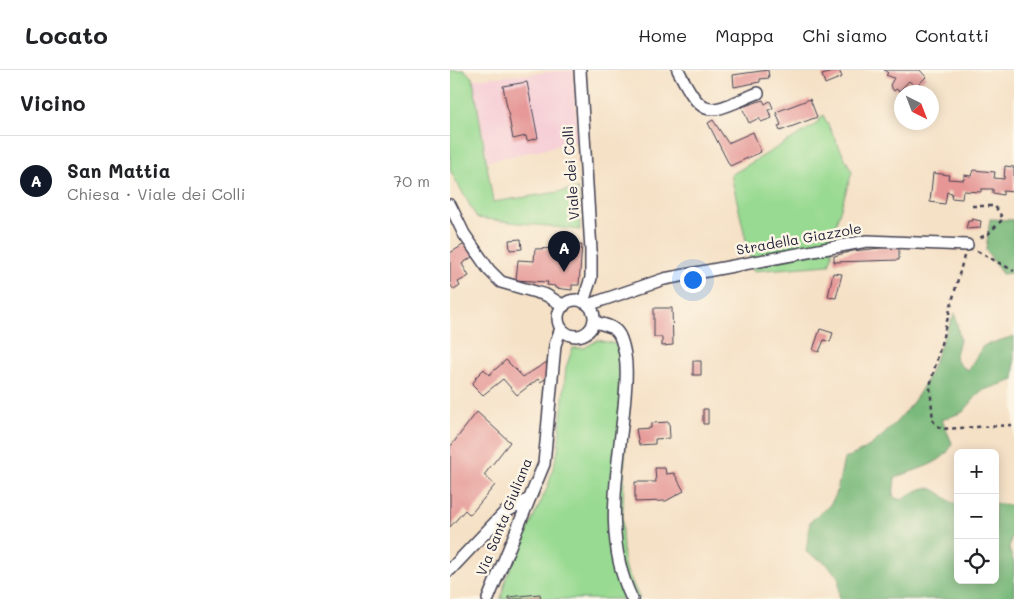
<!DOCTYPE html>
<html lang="it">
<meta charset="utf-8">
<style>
:root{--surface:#fff;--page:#f6f6f6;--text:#202124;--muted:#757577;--line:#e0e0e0;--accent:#111827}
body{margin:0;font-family:Mali,sans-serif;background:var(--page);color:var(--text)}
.controls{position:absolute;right:15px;bottom:15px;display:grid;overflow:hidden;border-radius:8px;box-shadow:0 2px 12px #0003}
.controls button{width:45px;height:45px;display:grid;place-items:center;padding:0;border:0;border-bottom:1px solid var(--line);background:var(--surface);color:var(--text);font:25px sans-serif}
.compass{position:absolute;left:444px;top:15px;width:45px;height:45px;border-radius:50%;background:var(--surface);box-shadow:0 2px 12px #0003;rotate:138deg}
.you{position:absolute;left:242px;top:209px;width:18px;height:18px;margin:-12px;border:4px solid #fff;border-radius:50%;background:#1a73e8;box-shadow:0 0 0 8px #1a73e833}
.badge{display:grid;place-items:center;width:32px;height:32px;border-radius:50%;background:var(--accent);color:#fff;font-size:16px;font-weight:700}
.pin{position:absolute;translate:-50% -41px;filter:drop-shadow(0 1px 2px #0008)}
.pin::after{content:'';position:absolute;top:26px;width:18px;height:15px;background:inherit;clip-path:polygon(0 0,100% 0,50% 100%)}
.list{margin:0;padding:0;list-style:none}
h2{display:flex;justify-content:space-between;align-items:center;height:65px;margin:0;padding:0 20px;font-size:21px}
h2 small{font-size:16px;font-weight:400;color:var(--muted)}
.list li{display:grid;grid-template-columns:32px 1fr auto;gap:15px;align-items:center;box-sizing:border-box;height:90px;padding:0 20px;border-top:1px solid var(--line)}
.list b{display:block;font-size:19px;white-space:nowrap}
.list p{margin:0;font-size:16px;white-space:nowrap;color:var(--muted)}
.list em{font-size:16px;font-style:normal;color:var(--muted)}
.icon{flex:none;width:28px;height:28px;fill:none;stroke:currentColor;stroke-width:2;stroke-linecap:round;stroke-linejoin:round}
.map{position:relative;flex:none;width:564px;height:529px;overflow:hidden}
header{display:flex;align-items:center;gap:30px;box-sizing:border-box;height:70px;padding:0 25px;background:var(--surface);border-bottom:1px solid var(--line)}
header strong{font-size:24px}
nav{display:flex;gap:28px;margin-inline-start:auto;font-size:18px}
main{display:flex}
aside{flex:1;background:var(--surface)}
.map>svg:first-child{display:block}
</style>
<header>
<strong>Locato</strong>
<nav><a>Home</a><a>Mappa</a><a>Chi siamo</a><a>Contatti</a></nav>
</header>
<main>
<aside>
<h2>Vicino<small></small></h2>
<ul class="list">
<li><span class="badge">A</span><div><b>San Mattia</b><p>Chiesa · Viale dei Colli</p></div><em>70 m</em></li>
</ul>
</aside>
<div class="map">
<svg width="564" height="529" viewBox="0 0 564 529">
<rect width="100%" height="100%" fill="#fcf5e5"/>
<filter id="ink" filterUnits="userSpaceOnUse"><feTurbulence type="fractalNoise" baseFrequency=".02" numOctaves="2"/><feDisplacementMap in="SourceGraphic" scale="10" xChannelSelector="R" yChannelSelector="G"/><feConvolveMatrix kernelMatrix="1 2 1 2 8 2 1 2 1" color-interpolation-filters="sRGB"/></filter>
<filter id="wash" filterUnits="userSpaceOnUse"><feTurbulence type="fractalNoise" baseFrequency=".0096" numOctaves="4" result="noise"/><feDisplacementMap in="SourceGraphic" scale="20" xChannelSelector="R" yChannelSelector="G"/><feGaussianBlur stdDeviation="1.12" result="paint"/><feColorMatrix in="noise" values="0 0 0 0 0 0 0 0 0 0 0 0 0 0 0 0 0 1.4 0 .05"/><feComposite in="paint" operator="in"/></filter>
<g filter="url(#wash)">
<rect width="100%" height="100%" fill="#f5e1c6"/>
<!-- built -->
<path fill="#f6cfd7" d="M123,0L128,71L38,91L23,9Z"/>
<!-- green -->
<path fill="#98da91" stroke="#5d7e66" d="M0,0H15L23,9L43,132L128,119L130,160L27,148L0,100Z
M373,45L402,102L382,167V186L379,195L303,201L281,105L365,55Z
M148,270L179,277L172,461L174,495L190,529H51L56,508L98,416L108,381L116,297L123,278H134Z"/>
<!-- forest -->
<path fill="#7aba7b" stroke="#4e6e5b" d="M540,149L564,150V203L552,204L536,180Z
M505,243L510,270L505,288L511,296L518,300L533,276L564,266V310L531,321L513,342L492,350L502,373C496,395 463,399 445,408L443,427L451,430C477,414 479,413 502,433H508V510H545V433L564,436V464L561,468L559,479L564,493V529H389V508L376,493L356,482L360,452L379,436L386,425L394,389C402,385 411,382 418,377C438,364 469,329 478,307C487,286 494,264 505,243Z"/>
<g id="blocks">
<!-- building -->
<path fill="#e59695" d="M318,0L319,8L310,9V12L284,17L283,5Z
M389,0L392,7L375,14L372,5Z
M434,0H470L476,7L466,17L459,11L449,21L446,19L444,21L440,15L444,8L436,5L438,3Z
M77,12L88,68L77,71L76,66L63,69L53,16Z
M360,29L367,47L330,61L328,56L331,55L326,42Z
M313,30L315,34L320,31L323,38L318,40L322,48L311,52L309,48L299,53L292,37Z
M263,50L278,73L303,62L311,82L280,96L258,53Z
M555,96L564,97V122L553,121V125L543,123V119H531V122L513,121L512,129L501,128L502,123L497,122L495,134L480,132L483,103L499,105L498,109L514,110V105L521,106L523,100L545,102L544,108L554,109Z
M522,149L531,151L530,158L516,159L518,151H522Z
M71,169L72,179L60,180L59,170Z
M18,172L26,184L12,194L19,206L8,212L10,216L4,220L0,214V183Z
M126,175H132L129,215H122V220L105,218V216L97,215L98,212L66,210L68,190L84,191L85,179L111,178L110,182L116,179L120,183V179H126Z
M449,176V190L384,192V186L403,181Z
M383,203L392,204L386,228L378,227Z
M204,238H222L223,275L212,276V267H204Z
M370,259L383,263L380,272L374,270L369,282L363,280Z
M56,290L73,307L97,292L99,307L90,312L88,309L67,325L53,309L33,325L22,314L26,309L25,308L34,299L39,305Z
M243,291H251V305H243Z
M253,339H258V354H253Z
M27,342L60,372L34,405L45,415L20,445L15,440L0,457V377Z
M219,352L220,368L205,369V374L189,375L186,359L201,358V353Z
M205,398H215L216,404L224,403L234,421L216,431L185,432V412H206Z
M90,524L91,529H58V527Z"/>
</g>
</g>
<g filter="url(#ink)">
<use href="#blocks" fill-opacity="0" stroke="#423f50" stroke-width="1"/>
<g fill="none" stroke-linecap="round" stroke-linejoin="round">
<!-- minor casing -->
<g stroke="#423f50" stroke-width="14">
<path id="minor" d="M130,0L141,180V208L133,232
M228,0C255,53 258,43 308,23
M0,135L14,164L39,200L51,212L96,225L114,236
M108 248a18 18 0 1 1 36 0a18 18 0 1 1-36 0Z
M138,235L214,209L417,171L517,175
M144,252C155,255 167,256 171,269C179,290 176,316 174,337C168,402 152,467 182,529
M0,500L54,443L79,429
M38,529L94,394L105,275L111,258"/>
</g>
<!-- path -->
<path stroke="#423f50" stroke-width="2.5" stroke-dasharray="4 4" stroke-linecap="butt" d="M522,136H545L553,149L538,164L527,169
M527,181L564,201
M514,186L480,316L483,351L491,359L564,355"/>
<!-- minor -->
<use href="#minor" stroke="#fff" stroke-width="11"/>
</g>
</g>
<g text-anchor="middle" stroke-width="5" stroke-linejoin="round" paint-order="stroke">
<!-- street labels -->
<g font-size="14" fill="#22223b" stroke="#fcf5e5">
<text transform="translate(121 103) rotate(-94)" y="5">Viale dei Colli</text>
<text transform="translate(349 169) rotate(-10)" y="5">Stradella Giazzole</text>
<text transform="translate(54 447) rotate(-68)" y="5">Via Santa Giuliana</text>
</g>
</g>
</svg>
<div class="controls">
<button>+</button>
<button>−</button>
<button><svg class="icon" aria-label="locate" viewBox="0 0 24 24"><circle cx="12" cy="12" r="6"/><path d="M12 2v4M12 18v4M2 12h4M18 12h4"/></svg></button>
</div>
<svg class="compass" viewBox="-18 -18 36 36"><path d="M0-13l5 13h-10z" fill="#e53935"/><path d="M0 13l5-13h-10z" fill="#757577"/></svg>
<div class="you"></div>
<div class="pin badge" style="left:114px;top:202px">A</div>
</div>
</main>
